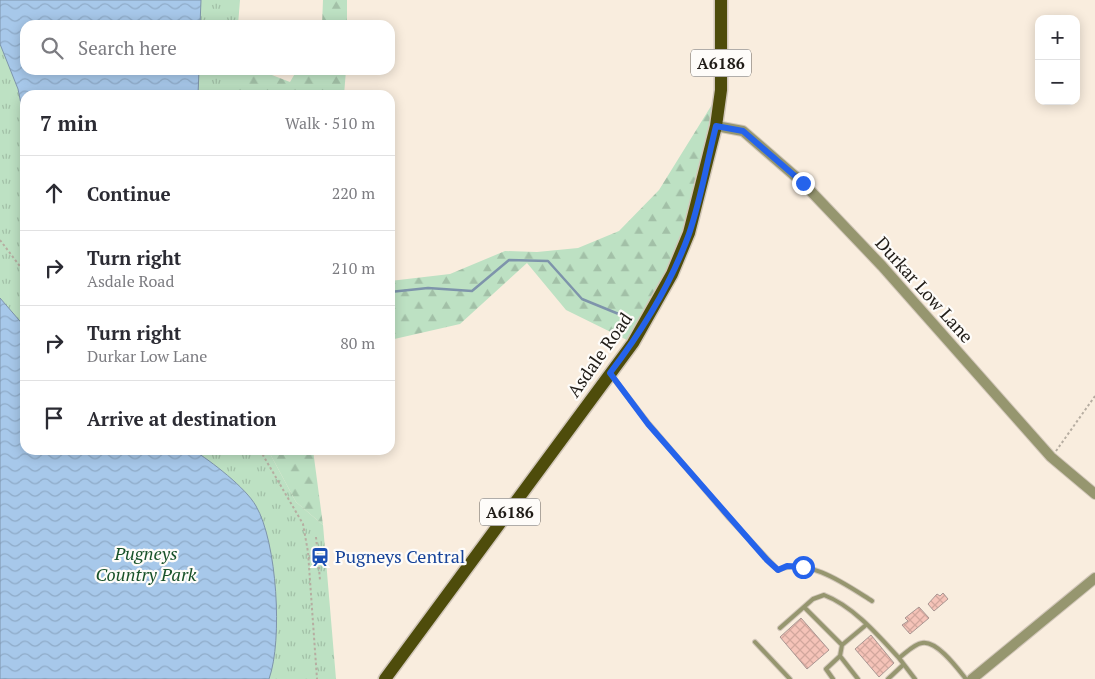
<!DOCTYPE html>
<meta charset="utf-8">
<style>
:root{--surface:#fff;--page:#f7f7f7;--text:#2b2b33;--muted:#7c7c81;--line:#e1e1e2}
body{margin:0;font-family:"PT Serif",serif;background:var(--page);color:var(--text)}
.controls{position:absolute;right:15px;top:15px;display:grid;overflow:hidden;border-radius:10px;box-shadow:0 2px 12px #0003}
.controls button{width:45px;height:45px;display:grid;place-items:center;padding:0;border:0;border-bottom:1px solid var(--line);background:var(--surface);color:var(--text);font:25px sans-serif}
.stop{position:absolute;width:15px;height:15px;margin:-11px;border:4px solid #2563eb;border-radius:50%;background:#fff}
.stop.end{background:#2563eb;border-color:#fff;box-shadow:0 1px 5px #0008}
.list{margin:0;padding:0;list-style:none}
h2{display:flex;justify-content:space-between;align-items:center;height:65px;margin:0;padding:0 20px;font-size:21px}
h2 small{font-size:16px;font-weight:400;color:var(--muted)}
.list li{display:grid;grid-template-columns:32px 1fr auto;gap:15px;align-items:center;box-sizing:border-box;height:75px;padding:0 20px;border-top:1px solid var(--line)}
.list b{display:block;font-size:19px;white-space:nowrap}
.list p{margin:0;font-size:16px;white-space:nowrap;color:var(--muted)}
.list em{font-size:16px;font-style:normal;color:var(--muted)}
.icon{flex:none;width:28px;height:28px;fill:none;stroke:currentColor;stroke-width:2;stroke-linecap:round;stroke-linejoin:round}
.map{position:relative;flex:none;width:1095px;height:679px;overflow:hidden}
.search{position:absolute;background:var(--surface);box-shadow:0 2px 12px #0003;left:20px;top:20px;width:375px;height:55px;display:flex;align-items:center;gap:12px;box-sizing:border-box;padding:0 18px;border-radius:15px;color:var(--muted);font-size:19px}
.panel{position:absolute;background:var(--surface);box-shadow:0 2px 12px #0003;left:20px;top:90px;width:375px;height:365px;border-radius:15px}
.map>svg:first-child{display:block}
</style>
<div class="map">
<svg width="1095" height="679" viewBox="0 0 1095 679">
<defs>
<pattern id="forest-firs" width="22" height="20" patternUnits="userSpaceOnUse" patternTransform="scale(1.25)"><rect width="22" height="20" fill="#bde1c3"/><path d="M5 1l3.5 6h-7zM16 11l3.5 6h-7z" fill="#a2c0a7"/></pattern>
<pattern id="park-tufts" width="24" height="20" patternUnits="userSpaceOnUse" patternTransform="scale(1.25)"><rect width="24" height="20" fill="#bde1c3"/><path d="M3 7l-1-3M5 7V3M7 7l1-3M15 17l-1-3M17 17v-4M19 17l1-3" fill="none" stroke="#a2c0a7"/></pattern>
<pattern id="water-waves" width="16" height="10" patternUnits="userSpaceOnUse" patternTransform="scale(1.25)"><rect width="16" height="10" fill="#a7c8ea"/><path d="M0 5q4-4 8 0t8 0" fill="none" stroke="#8fabc8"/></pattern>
<pattern id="building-cross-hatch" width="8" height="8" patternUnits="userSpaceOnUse" patternTransform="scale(1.25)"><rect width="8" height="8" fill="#f5c3b8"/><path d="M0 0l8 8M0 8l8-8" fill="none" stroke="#d2a79d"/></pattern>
</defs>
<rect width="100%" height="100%" fill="#f9edde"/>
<!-- forest -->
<path fill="url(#forest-firs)" d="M323,0H347V25H322Z
M214,70H259L290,82L297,70H346L344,95H214Z
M721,90L689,233L633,343L566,310L527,263L460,324L390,340V281L450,274L505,251L537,252L578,248L619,231L659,190Z
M268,450H313L323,525L296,502Z"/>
<!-- park -->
<path fill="url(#park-tufts)" d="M0,0H240L238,25H25V70H233L232,75L241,95H25V450H268L296,502L323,525L336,679H0Z"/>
<!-- water -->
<path fill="url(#water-waves)" stroke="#7e94ab" d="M0,0H201L200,25H25V70H199L198,95H25V124L18,89L0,44Z
M0,298L25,327V450H193C211,461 246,488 256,506C277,542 283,640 269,679H0Z"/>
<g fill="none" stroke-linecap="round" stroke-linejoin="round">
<!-- stream -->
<path stroke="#7e94ab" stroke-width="2.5" d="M390,292L428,288L472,291L509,260L548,261L582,299L626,317"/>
</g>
<!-- building -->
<path fill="url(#building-cross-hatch)" stroke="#a99692" d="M943,593L948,599L934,611L928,604L937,594L940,596Z
M919,607L929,618L910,634L902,625L908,621L905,618Z
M801,618L829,650L807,669L780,637Z
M871,635L894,663L879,677L855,649Z"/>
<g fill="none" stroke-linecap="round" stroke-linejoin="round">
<!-- service casing -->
<g stroke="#d2c7ba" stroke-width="6">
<path id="service" d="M611,375L649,424L729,518L778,570C807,556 848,586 872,601
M804,607L842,645L840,656L826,669L833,679
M780,628L813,599L824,595C853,606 878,635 899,658
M755,642L790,679
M842,645L866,625
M840,656L858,679
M888,679L903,665
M915,679L899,658C906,653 914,644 922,643C937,640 958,669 966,679"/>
</g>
<!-- tertiary casing -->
<g stroke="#d2c7ba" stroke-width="12">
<path id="tertiary" d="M716,126L743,131L803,183L882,266L1051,457L1095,494
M972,679L1095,578"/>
</g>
<!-- primary casing -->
<g stroke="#d2c7ba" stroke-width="15">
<path id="primary" d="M385,679L633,343L672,274L689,233L716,126L721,90V0"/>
</g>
<!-- path -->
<path stroke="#b6ada1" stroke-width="2" stroke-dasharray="2.5 2.5" stroke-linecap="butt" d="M0,240L25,273
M260,450L303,524L308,552L317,679
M1056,451L1095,396
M316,537L318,557
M308,558L318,557L320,580"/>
<!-- service -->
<use href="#service" stroke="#96966f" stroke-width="4"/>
<!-- tertiary -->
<use href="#tertiary" stroke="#96966f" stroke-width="10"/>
<!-- primary -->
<use href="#primary" stroke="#4e4c0b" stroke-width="12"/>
</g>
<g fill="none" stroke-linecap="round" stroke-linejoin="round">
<!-- route -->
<path stroke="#2563eb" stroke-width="6" d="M803,183L743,131L716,126C707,162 701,199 689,234C671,284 642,331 610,373L648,424L767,560L778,570L787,566L803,567"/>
</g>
<!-- icons -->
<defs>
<g id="station-bare" transform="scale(1.5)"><path d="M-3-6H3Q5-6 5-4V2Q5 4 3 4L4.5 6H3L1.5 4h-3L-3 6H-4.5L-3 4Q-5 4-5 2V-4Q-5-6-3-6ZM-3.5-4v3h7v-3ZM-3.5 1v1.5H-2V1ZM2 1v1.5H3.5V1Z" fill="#1a4fb4" stroke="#fefcf9" stroke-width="2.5" paint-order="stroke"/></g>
</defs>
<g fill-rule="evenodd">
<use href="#station-bare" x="320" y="557"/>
</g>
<g text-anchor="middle" stroke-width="4.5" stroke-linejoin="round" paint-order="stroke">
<!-- shield labels -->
<g fill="#fefcf9" stroke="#635f5b" stroke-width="1">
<rect x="691" y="49.5" width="60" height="27" rx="4"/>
<rect x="480" y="498.5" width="60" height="27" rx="4"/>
</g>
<g font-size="16" font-weight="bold" fill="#201c17">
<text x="721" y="69">A6186</text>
<text x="510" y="518">A6186</text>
</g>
<!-- street labels -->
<g font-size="18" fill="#201c17" stroke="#fefcf9">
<text transform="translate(924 290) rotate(48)" y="6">Durkar Low Lane</text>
<text transform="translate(600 355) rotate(-55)" y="6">Asdale Road</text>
</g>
<!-- park labels -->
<g font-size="18" font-style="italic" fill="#185229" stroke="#fefcf9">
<text x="146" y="560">Pugneys<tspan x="146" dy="21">Country Park</tspan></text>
</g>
<!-- transit labels -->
<g font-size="18" fill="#164399" stroke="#fefcf9" text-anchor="start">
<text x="335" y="563">Pugneys Central</text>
</g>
</g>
</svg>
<div class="controls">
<button>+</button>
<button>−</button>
</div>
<div class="stop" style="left:803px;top:567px"></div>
<div class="stop end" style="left:803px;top:183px"></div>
<div class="search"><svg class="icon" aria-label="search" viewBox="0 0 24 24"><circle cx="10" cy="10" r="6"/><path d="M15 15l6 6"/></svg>Search here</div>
<section class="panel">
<h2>7 min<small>Walk · 510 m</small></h2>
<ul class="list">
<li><svg class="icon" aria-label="ahead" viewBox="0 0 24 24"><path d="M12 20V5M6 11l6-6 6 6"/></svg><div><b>Continue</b></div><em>220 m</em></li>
<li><svg class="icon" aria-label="right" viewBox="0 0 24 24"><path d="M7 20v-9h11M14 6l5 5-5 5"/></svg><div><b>Turn right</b><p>Asdale Road</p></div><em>210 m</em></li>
<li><svg class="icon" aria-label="right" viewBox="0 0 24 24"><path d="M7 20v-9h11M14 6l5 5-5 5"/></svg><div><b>Turn right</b><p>Durkar Low Lane</p></div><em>80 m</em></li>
<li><svg class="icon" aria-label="arrive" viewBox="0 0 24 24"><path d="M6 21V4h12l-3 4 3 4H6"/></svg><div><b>Arrive at destination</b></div></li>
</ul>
</section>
</div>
